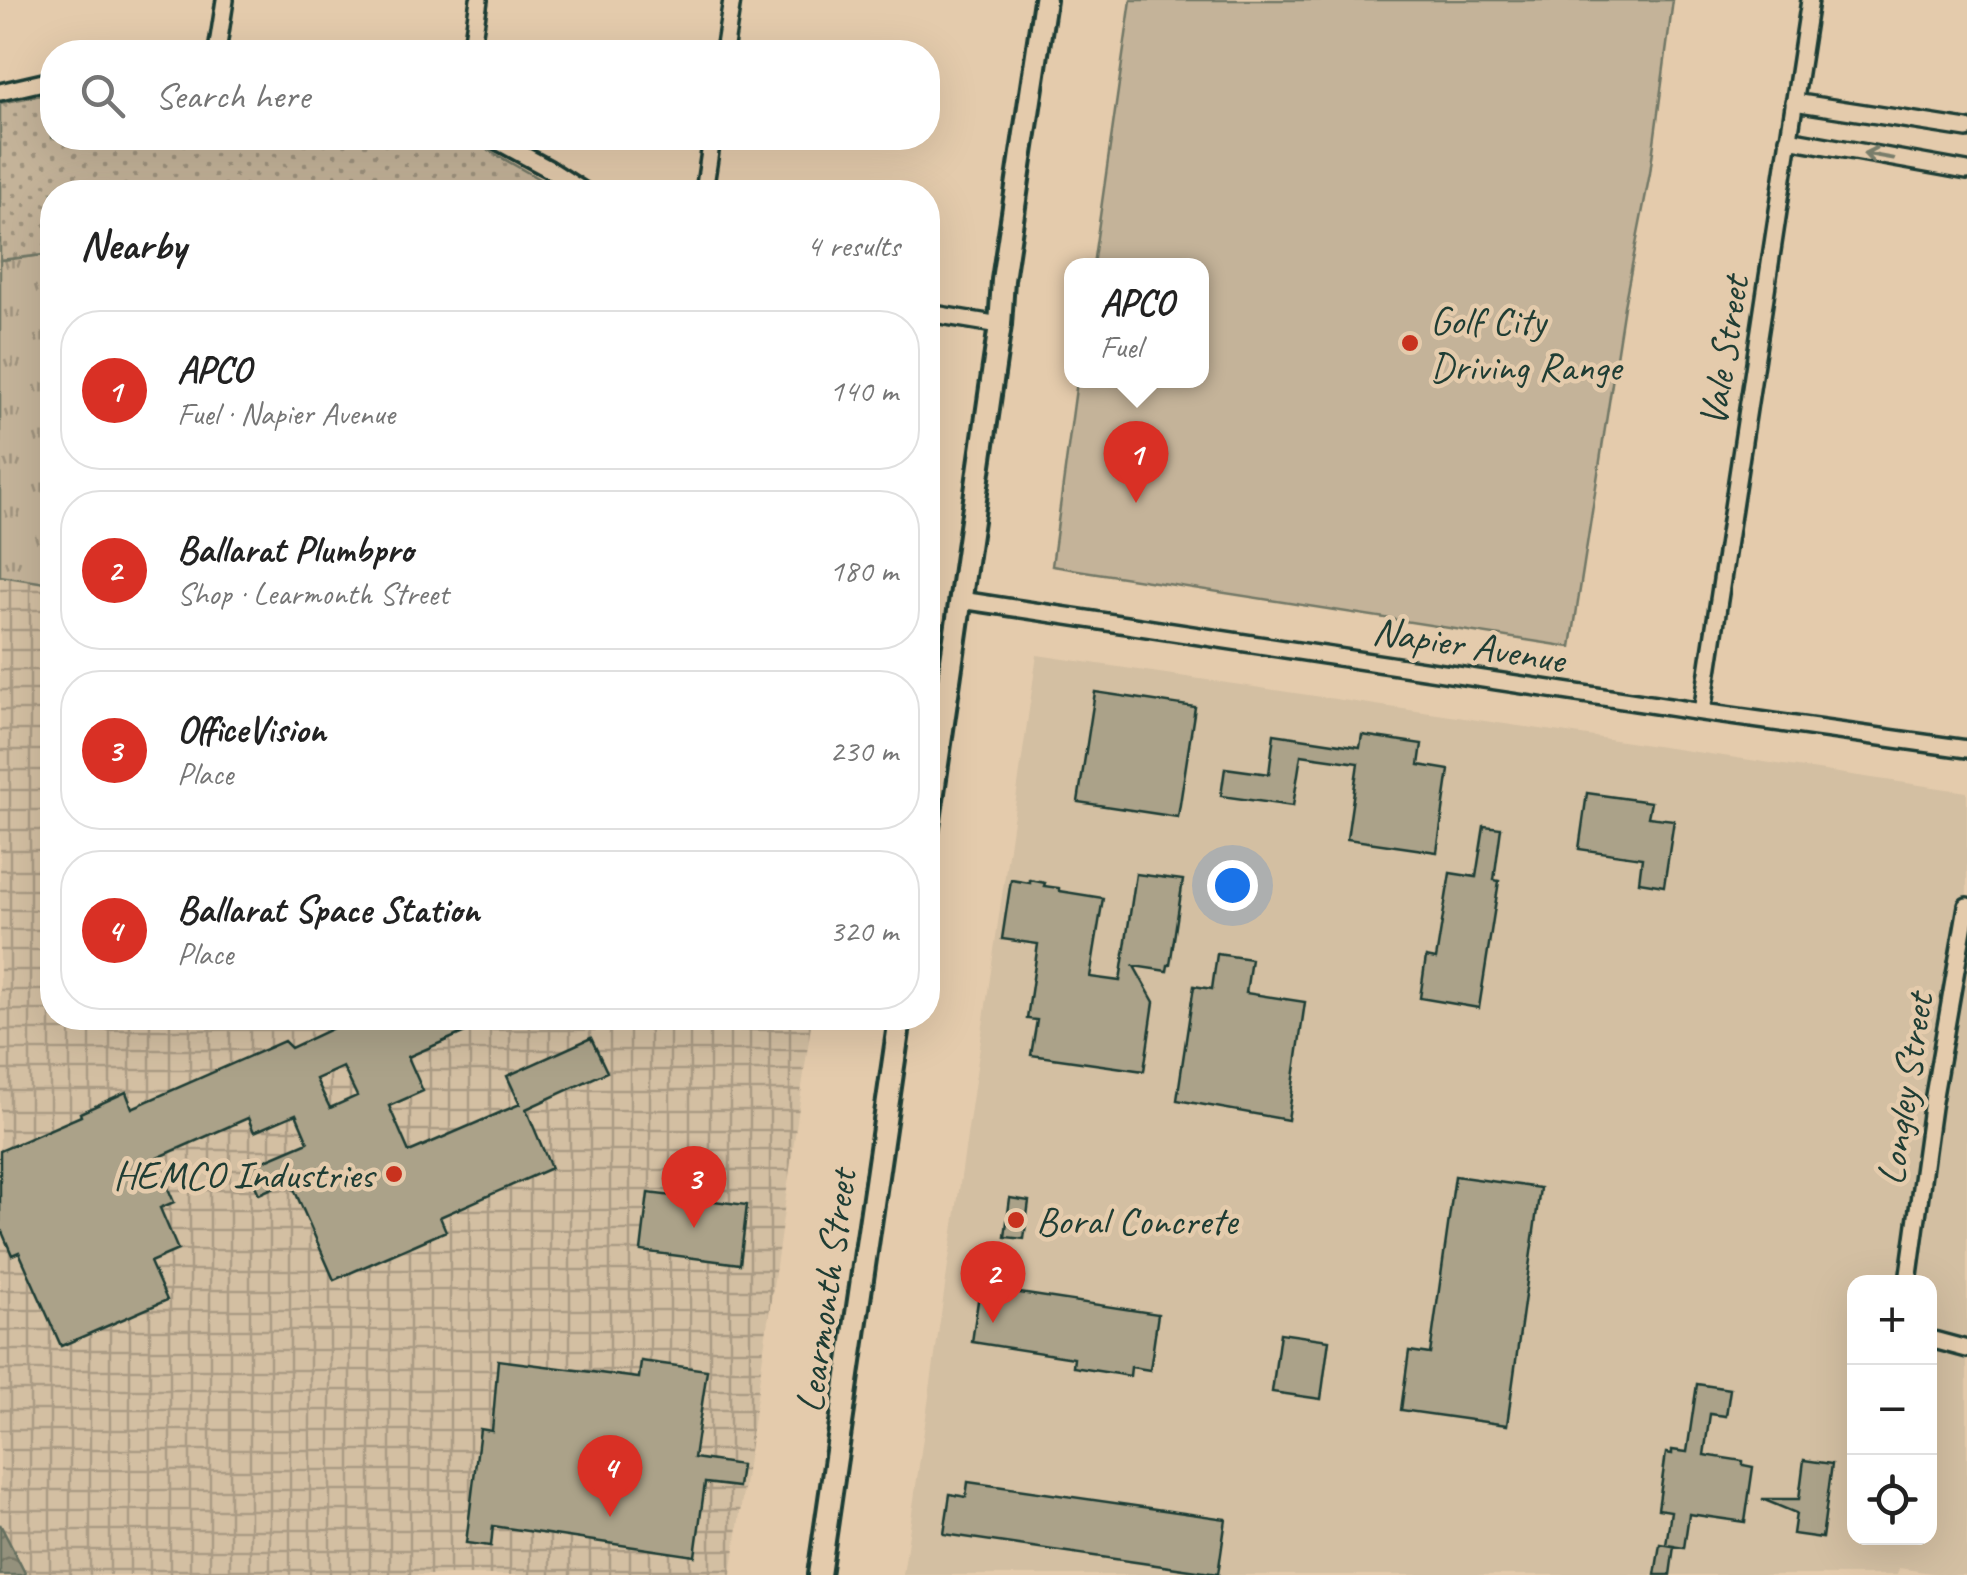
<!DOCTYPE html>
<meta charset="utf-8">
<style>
:root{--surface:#fff;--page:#f6f6f6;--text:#222;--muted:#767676;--line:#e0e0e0;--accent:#d93025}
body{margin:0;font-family:Caveat,sans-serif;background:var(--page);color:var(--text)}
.controls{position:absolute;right:30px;bottom:30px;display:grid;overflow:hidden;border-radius:20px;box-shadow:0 10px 40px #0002}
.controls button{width:90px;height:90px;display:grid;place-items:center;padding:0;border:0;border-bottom:2px solid var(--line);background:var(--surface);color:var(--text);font:50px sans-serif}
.you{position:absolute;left:1232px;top:885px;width:35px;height:35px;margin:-25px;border:8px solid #fff;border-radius:50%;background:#1a73e8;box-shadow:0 0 0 15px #1a73e833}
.badge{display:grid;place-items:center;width:65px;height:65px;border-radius:50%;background:var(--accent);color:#fff;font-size:32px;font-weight:700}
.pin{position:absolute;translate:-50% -82px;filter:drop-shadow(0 2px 5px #0008)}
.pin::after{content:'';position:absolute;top:52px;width:35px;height:30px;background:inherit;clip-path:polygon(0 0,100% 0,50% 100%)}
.popup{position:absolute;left:1064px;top:258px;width:145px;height:130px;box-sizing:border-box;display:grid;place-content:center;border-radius:20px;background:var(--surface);filter:drop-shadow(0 2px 8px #0005);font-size:32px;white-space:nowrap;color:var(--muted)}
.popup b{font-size:38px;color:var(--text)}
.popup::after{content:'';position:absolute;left:50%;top:100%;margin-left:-20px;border:20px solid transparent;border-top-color:var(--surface)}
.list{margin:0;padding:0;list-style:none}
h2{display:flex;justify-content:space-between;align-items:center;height:130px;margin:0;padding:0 40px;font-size:42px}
h2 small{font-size:32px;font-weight:400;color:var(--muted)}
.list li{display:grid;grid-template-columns:65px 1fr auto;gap:30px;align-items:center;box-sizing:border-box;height:160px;margin:0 20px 20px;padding:0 20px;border:2px solid var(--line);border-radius:40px}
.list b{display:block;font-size:38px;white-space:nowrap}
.list p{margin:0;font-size:32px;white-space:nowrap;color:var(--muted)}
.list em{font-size:32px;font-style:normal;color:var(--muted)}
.icon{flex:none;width:55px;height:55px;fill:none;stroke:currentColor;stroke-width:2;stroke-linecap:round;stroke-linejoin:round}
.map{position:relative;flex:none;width:1967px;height:1575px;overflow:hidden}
.search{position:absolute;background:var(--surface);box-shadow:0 10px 40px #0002;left:40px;top:40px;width:900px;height:110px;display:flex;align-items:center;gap:25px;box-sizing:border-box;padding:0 35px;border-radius:40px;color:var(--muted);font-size:38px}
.panel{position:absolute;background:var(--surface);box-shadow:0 10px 40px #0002;left:40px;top:180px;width:900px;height:850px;border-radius:40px}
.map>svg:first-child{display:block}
</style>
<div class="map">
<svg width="1967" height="1575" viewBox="0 0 1967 1575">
<defs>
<pattern id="industrial-grid" width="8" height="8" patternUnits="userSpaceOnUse" patternTransform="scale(2.5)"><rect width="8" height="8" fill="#d3bfa2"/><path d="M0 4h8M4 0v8" fill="none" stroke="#ab9c85"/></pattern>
<pattern id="grass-tufts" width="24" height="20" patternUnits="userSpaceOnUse" patternTransform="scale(2.5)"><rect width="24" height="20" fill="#c4b399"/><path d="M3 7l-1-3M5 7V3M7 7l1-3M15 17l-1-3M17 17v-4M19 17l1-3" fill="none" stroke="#9f937e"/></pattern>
<pattern id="park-dots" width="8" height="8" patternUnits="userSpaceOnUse" patternTransform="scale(2.5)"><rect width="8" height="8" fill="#c4b399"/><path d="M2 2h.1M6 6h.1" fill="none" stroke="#9f937e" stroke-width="1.8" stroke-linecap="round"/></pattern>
<pattern id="water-waves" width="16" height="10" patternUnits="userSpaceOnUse" patternTransform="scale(2.5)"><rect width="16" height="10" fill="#94917b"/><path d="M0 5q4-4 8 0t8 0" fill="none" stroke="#787866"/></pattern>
</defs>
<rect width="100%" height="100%" fill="#e4cbac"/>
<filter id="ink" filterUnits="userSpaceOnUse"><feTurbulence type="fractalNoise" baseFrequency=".01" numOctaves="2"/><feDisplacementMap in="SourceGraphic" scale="20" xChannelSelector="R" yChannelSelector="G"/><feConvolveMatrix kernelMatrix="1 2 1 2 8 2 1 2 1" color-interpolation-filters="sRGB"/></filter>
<g filter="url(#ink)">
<!-- built -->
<path fill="#d3bfa2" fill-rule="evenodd" d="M1037,655L1967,792V1575H1944L1899,1568L1897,1575H903ZM1854,1282H1930V1538H1854Z"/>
<!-- industrial -->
<path fill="url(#industrial-grid)" d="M0,576L52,584V1018H812L731,1575H0Z"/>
<!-- grass -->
<path fill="url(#grass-tufts)" stroke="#727866" stroke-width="2.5" d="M52,254V584L0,576V260Z"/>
<!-- park -->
<path fill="url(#park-dots)" stroke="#727866" stroke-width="2.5" d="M52,93V138H461L481,146L562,192H52V254L0,260V103Z"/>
<!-- garden -->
<path fill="#c4b399" stroke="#727866" stroke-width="2.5" d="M1131,0H1673L1650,173L1624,306L1571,647L1052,566L1077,381L1201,380V266L1093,265Z"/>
<!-- water -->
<path fill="url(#water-waves)" stroke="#656f5f" stroke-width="2.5" d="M0,1524L26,1575H0Z"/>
<!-- building -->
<path fill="#aba289" stroke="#1f3d34" stroke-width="2.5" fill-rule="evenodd" d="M1095,692L1195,707L1178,817L1078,802Z
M1274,734L1360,747L1362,735L1422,744L1419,765L1449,770L1437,852L1347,839L1358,763L1301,755L1293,806L1221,796L1225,768L1269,774Z
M1587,793L1651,802L1648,817L1674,820L1664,886L1639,882L1642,858L1579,849Z
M1484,826L1501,828L1494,880L1499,881L1479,1008L1420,998L1426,957L1436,959L1450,873L1476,877Z
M1136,874L1183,880L1170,965H1168L1167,971L1134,966L1154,1002L1144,1071L1031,1055L1037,1020L1027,1019L1038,944L1002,939L1011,880L1030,883V880L1045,883L1044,886L1059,888V891L1103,898L1090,977L1120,981Z
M1217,954L1251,959L1246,993L1305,1002L1288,1120L1177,1100L1194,986L1212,989Z
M339,1018H497L408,1057L423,1091L389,1106L409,1152L520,1104L507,1076L591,1038L607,1072L526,1109L551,1168L440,1217L446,1231L334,1280L290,1180L259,1194L247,1168L308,1142L296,1114L254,1132L248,1118L155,1159L174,1202L160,1208L178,1250L150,1262L167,1300L61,1346L19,1252L12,1255L0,1227V1151L81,1116L80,1113L126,1092L132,1108L284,1041L291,1048L342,1024ZM343,1067L357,1096L330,1108L316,1079Z
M1455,1176L1540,1188L1507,1425L1401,1410L1409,1351L1430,1354Z
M648,1193L747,1205L740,1264L641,1251Z
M1010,1198L1029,1201L1024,1239L1005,1237Z
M980,1287L1158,1314L1150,1370L1131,1367L1130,1376L1073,1367L1074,1358L972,1342Z
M1280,1333L1329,1340L1321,1399L1272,1392Z
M498,1360L639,1378L641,1361L707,1370L694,1458L741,1465L738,1487L705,1483L695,1556L493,1526L491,1546L466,1543L480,1429L492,1431Z
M1697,1384L1730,1389L1726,1416L1710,1414L1704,1455L1743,1461V1465L1753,1467L1745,1522L1689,1514L1684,1548L1666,1545L1671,1511L1658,1509L1666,1453L1672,1454V1450L1687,1452Z
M1804,1460L1832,1464L1822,1538L1793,1534L1796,1513L1762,1499H1799Z
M968,1482L1226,1519L1218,1574L944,1534L950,1494L966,1497Z
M1660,1544L1674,1546L1670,1575H1655Z"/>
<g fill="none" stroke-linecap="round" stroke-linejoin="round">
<!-- street casing -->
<g stroke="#1f3d34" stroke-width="22">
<path id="street" d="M217,52L225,0
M471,52L479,0
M724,52L732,0
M0,92L52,80
M1794,102L1967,129
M492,138L549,169L585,192
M1788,139L1967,171
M704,192L712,138
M928,313L1000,325
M961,600L1702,712L1967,749
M1702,712L1810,0
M1908,1282L1932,1107L1967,906
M1930,1339L1967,1349"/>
</g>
<!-- secondary casing -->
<g stroke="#1f3d34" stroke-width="28">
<path id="secondary" d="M928,827L1000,325L1003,280L1045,0
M819,1575L900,1018"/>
</g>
<!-- street -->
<use href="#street" stroke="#e4cbac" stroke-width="15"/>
<!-- secondary -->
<use href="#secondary" stroke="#e4cbac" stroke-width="20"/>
</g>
<!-- one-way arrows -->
<defs><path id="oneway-shaft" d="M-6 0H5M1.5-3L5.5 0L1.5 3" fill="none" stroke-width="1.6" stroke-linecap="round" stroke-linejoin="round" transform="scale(2.5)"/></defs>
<use stroke="#787d6a" href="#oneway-shaft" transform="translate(1878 156) rotate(-170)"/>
</g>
<!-- markers -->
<g fill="#c8321e" stroke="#e4cbac" stroke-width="4">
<circle cx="1410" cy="343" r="10"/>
<circle cx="394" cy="1174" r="10"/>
<circle cx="1016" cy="1220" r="10"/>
</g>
<g text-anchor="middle" stroke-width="9" stroke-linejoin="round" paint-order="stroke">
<!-- poi labels -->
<g font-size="40" fill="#1f3d34" stroke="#e4cbac" text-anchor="start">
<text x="1430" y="334">Golf City<tspan x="1430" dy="46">Driving Range</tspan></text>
<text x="374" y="1188" text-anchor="end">HEMCO Industries</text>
<text x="1036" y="1234">Boral Concrete</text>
</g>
<!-- street labels -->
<g font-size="40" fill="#1f3d34" stroke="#e4cbac">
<text transform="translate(1723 351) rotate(-81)" y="14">Vale Street</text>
<text transform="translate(1469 644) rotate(9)" y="14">Napier Avenue</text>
<text transform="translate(1904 1089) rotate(-81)" y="14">Longley Street</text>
<text transform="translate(825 1291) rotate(-82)" y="14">Learmonth Street</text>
</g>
</g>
</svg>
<div class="controls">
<button>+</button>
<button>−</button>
<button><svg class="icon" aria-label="locate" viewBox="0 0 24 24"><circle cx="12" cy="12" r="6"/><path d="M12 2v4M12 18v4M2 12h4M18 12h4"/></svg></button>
</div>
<div class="you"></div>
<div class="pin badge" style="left:1136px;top:503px">1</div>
<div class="popup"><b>APCO</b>Fuel</div>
<div class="pin badge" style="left:993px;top:1323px">2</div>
<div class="pin badge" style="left:694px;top:1228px">3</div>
<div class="pin badge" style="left:610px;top:1517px">4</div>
<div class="search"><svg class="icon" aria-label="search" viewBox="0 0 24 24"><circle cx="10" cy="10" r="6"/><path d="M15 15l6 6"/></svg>Search here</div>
<section class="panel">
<h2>Nearby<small>4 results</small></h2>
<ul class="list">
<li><span class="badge">1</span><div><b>APCO</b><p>Fuel · Napier Avenue</p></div><em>140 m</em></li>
<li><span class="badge">2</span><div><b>Ballarat Plumbpro</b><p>Shop · Learmonth Street</p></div><em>180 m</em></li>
<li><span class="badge">3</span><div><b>OfficeVision</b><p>Place</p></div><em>230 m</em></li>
<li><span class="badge">4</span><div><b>Ballarat Space Station</b><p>Place</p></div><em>320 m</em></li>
</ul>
</section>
</div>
